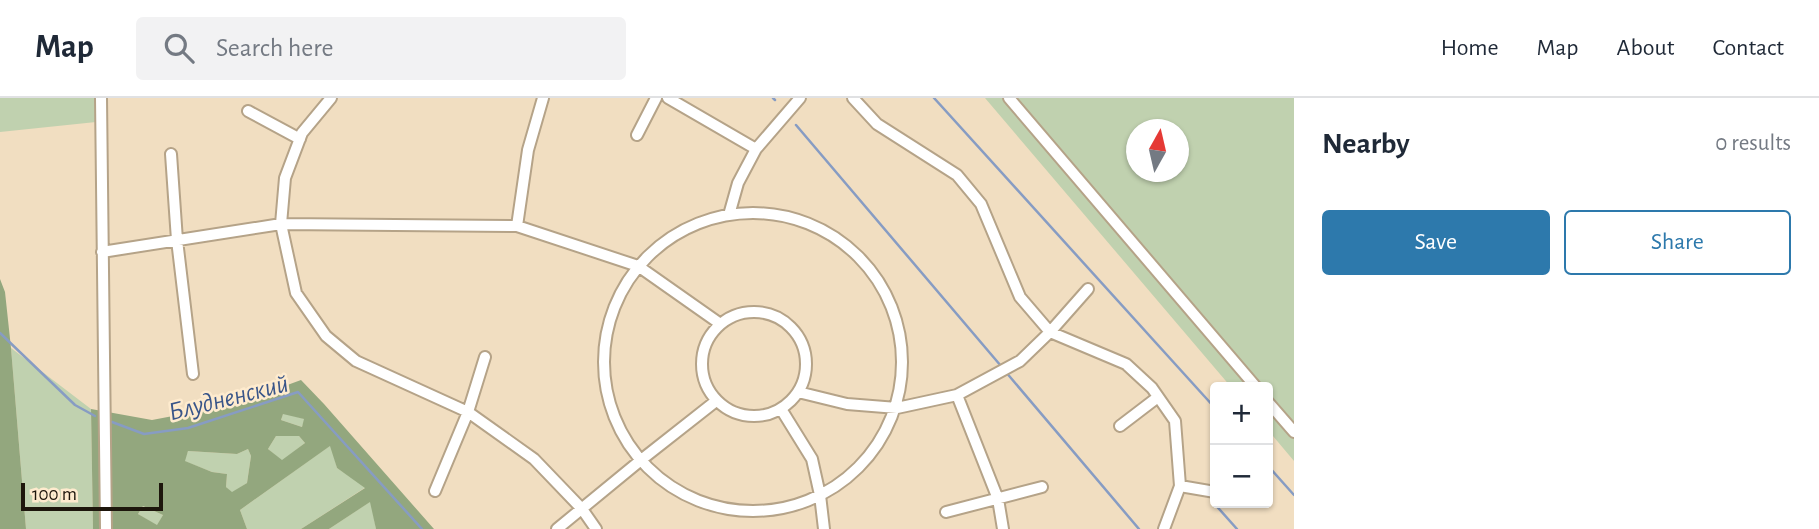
<!DOCTYPE html>
<meta charset="utf-8">
<style>
:root{--surface:#fff;--page:#f2f2f3;--text:#1f2937;--muted:#747a83;--line:#e0e1e3;--accent:#2d79ac}
body{margin:0;font-family:"Alegreya Sans",sans-serif;background:var(--page);color:var(--text)}
.controls{position:absolute;right:21px;bottom:21px;display:grid;overflow:hidden;border-radius:7px;box-shadow:0 2px 5px #0004}
.controls button{width:63px;height:63px;display:grid;place-items:center;padding:0;border:0;border-bottom:2px solid var(--line);background:var(--surface);color:var(--text);font:35px sans-serif}
.compass{position:absolute;left:1126px;top:21px;width:63px;height:63px;border-radius:50%;background:var(--surface);box-shadow:0 2px 5px #0004;rotate:8deg}
.scale{position:absolute;left:21px;bottom:18px;width:142px;box-sizing:border-box;padding-left:7px;border:4px solid #1d160c;border-top:0;font-size:19px;line-height:24px;white-space:nowrap;color:#1d160c;-webkit-text-stroke:5px #feebce;paint-order:stroke}
.list{margin:0;padding:0;list-style:none}
h2{display:flex;justify-content:space-between;align-items:center;height:91px;margin:0;padding:0 28px;font-size:30px}
h2 small{font-size:23px;font-weight:400;color:var(--muted)}
.actions{display:flex;gap:14px;padding:21px 28px}
.actions a{flex:1;padding:16px 0;border:2px solid var(--accent);border-radius:7px;text-align:center;font-size:24px;color:var(--accent)}
.actions .main{background:var(--accent);color:#fff}
.icon{flex:none;width:38px;height:38px;fill:none;stroke:currentColor;stroke-width:2;stroke-linecap:round;stroke-linejoin:round}
.map{position:relative;flex:none;width:1294px;height:431px;overflow:hidden}
header{display:flex;align-items:center;gap:42px;box-sizing:border-box;height:98px;padding:0 35px;background:var(--surface);border-bottom:2px solid var(--line)}
header strong{font-size:33px}
nav{display:flex;gap:38px;margin-inline-start:auto;font-size:24px}
.search{width:490px;height:63px;background:var(--page);display:flex;align-items:center;gap:18px;box-sizing:border-box;padding:0 24px;border-radius:7px;color:var(--muted);font-size:26px}
main{display:flex}
aside{flex:1;background:var(--surface)}
.map>svg:first-child{display:block}
</style>
<header>
<strong>Map</strong>
<div class="search"><svg class="icon" aria-label="search" viewBox="0 0 24 24"><circle cx="10" cy="10" r="6"/><path d="M15 15l6 6"/></svg>Search here</div>
<nav><a>Home</a><a>Map</a><a>About</a><a>Contact</a></nav>
</header>
<main>
<div class="map">
<svg width="1294" height="431" viewBox="0 0 1294 431">
<rect width="100%" height="100%" fill="#f1dec1"/>
<!-- green -->
<path fill="#c0d1af" fill-rule="evenodd" d="M0,0H95L96,24L0,34Z
M985,0H1294V363L1268,332V289H1231ZM1136,32H1178V74H1136Z
M11,250L91,311L93,431H26Z
M283,315L305,321L302,329L281,322Z
M276,338H299L305,345L282,363L268,351Z
M331,347L337,370L366,389L301,431H247L240,412Z
M248,351L251,358L247,385L232,395L226,389L227,376L212,374L184,363L188,353L237,356Z
M371,403L376,431H329Z
M143,408L163,417L157,428L138,416Z"/>
<!-- forest -->
<path fill="#93a77e" fill-rule="evenodd" d="M0,181L5,194L11,250L26,431H0Z
M301,282L324,306L434,431H376L370,404L329,431H301L365,390L337,370L330,348L240,412L247,431H93L91,311L152,322L236,306ZM283,316L304,321L302,329L281,322ZM276,338H299L305,345L282,362L268,351ZM248,351L251,358L247,385L232,394L226,389L227,376L212,374L185,363L188,353L237,356ZM143,408L163,417L157,427L138,416Z"/>
<g fill="none" stroke-linecap="round" stroke-linejoin="round">
<!-- stream -->
<path stroke="#879cc3" stroke-width="2.5" d="M773,0L775,2
M934,0L1215,310
M796,27L1001,268
M0,235L75,307L95,318
M1005,273L1139,431
M112,324L144,336L188,330L298,294L422,431
M1268,368L1294,397
M1212,403L1237,431"/>
<!-- minor casing -->
<g stroke="#b5a388" stroke-width="14">
<path id="minor" d="M101,0L106,431
M331,0L302,35L285,80L281,126L296,195L326,238L356,263L468,314L534,361L582,411L596,431
M668,0L756,51
M853,0L877,26L957,77L981,106L1020,199L1050,234L1126,266L1152,290L1175,323L1180,388L1164,431
M1009,0L1256,289
M248,13L300,41
M637,37L656,0
M171,56L177,142L193,276
M604 264a149 149 0 1 1 298 0a149 149 0 1 1-298 0Z
M729,117L738,85L756,51L800,0
M517,128L528,52L543,0
M102,154L281,126L517,128L638,168L719,225
M702 266a52 52 0 1 1 104 0a52 52 0 1 1-104 0Z
M798,294L847,306L897,310L957,297L1020,263L1050,234L1088,191
M957,297L998,401L1003,431
M1268,304L1294,334
M781,311L812,361L820,397L824,431
M1120,328L1158,299
M1180,388L1215,394
M435,393L468,314L485,259
M946,414L1042,389
M557,431L641,362L716,303"/>
</g>
<!-- minor -->
<use href="#minor" stroke="#fff" stroke-width="10"/>
</g>
<g text-anchor="middle" stroke-width="5" stroke-linejoin="round" paint-order="stroke">
<!-- water labels -->
<g font-size="26" font-style="italic" fill="#395589" stroke="#feebce">
<text transform="translate(228 299) rotate(-14)" y="9">Блудненский</text>
</g>
</g>
</svg>
<div class="controls">
<button>+</button>
<button>−</button>
</div>
<svg class="compass" viewBox="-18 -18 36 36"><path d="M0-13l5 13h-10z" fill="#e53935"/><path d="M0 13l5-13h-10z" fill="#747a83"/></svg>
<div class="scale">100 m</div>
</div>
<aside>
<h2>Nearby<small>0 results</small></h2>
<ul class="list">
</ul>
<div class="actions"><a class="main">Save</a><a>Share</a></div>
</aside>
</main>
